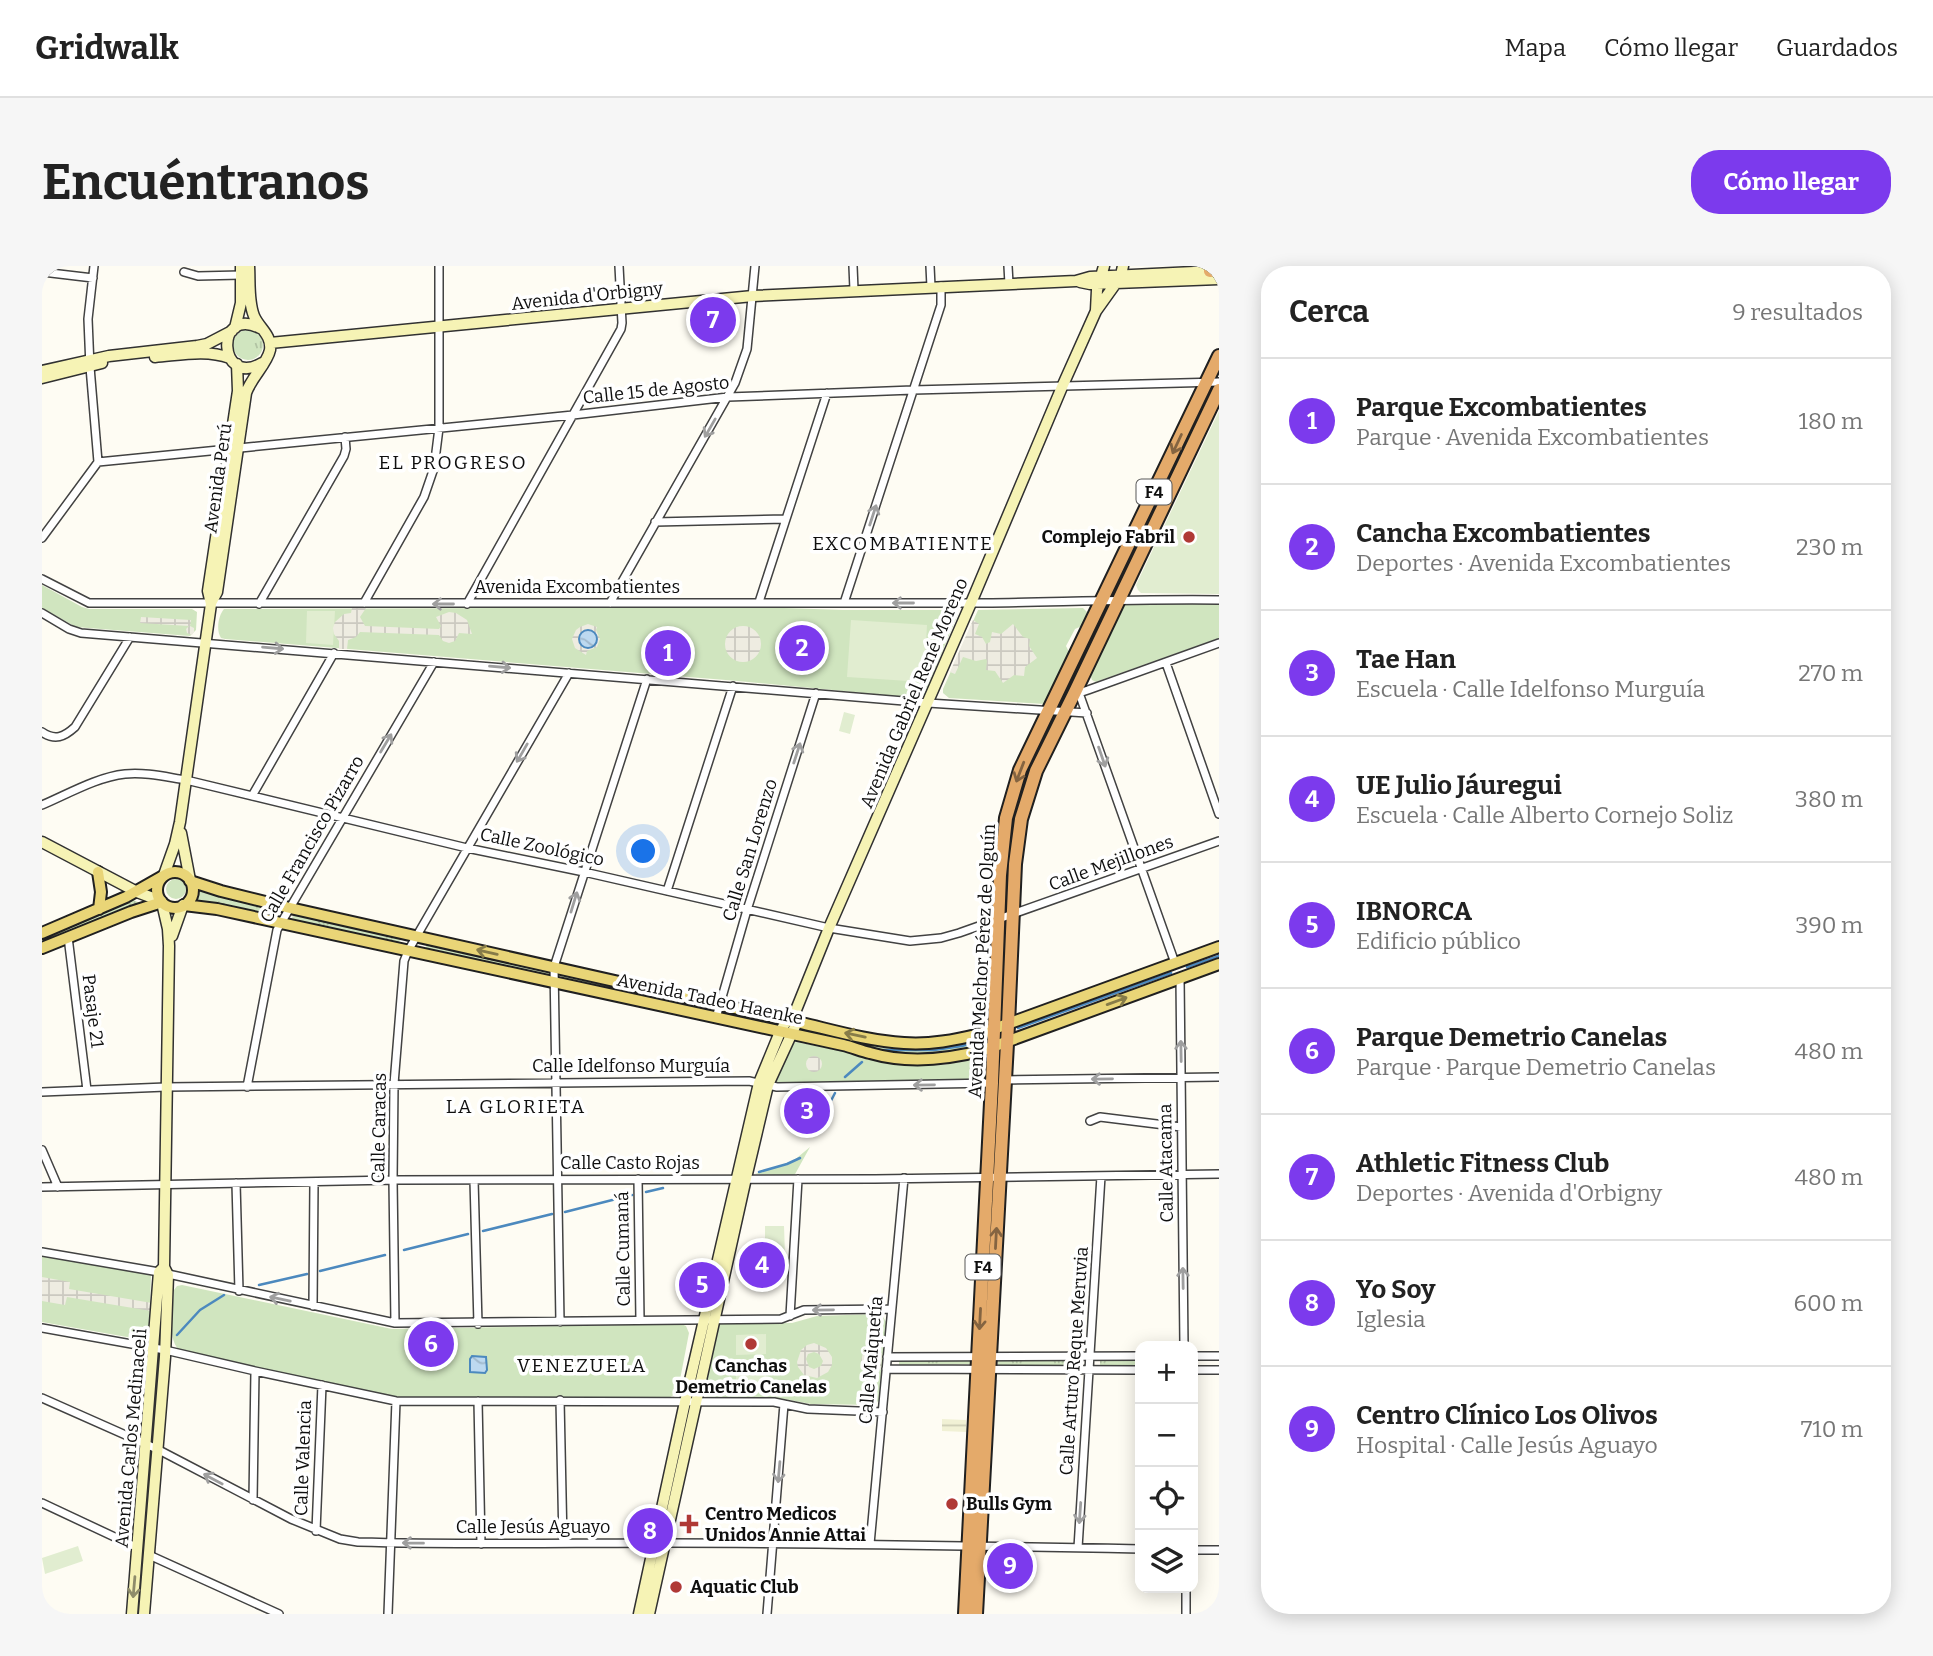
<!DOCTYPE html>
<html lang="es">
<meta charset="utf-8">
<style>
:root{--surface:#fff;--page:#f6f6f6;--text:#222;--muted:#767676;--line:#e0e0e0;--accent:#7c3aed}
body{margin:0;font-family:Bitter,serif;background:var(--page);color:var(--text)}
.controls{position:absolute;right:21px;bottom:21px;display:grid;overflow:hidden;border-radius:14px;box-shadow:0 4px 18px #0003}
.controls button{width:63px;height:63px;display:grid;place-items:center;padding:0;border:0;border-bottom:2px solid var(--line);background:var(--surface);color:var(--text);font:35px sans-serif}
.you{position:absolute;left:602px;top:586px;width:24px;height:24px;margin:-18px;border:5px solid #fff;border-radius:50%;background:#1a73e8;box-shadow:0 0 0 10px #1a73e833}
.badge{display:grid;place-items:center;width:46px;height:46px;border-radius:50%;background:var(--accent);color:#fff;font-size:23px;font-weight:700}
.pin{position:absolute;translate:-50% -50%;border:4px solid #fff;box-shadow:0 2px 7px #0006}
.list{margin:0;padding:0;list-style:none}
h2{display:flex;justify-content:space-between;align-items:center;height:91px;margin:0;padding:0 28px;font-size:30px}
h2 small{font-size:23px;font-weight:400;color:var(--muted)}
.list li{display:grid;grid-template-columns:46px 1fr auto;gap:21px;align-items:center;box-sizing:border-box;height:126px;padding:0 28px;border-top:2px solid var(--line)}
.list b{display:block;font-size:26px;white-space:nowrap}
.list p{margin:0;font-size:23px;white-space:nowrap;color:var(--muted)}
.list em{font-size:23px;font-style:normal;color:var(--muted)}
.icon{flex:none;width:38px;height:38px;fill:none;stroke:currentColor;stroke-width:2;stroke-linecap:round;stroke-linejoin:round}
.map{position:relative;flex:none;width:1177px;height:1348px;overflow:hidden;border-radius:28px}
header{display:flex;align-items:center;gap:42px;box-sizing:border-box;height:98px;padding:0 35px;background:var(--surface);border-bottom:2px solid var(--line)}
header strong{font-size:33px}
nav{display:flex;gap:38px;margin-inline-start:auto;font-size:24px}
.intro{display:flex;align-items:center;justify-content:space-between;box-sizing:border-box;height:168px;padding:0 42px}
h1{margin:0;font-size:49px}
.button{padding:18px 32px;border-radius:28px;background:var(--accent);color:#fff;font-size:24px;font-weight:700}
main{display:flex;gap:42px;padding:0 42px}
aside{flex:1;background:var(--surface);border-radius:28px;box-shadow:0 4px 18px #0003}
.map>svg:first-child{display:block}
</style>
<header>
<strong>Gridwalk</strong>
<nav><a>Mapa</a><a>Cómo llegar</a><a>Guardados</a></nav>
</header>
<div class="intro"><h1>Encuéntranos</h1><a class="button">Cómo llegar</a></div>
<main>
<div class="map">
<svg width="1177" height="1348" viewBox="0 0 1177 1348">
<defs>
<pattern id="farmland-rules" width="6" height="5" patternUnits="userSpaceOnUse" patternTransform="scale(1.75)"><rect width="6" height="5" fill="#f1f1d5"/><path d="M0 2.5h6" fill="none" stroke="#cdcdb6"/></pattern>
<pattern id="grass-tufts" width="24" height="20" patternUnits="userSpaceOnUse" patternTransform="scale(1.75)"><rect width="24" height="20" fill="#d0e5bf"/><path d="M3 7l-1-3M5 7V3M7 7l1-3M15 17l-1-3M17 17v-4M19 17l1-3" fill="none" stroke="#b1c3a3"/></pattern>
<pattern id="plaza-grid" width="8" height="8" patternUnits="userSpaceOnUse" patternTransform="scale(1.75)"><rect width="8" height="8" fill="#eeece1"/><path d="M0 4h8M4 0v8" fill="none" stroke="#cbc9c0"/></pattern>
<pattern id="water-waves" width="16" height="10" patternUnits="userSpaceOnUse" patternTransform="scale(1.75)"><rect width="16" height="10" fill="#bdd9f0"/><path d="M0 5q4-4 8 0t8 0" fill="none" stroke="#a1b9cd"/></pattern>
</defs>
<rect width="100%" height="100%" fill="#fefcf3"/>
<!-- farmland -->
<path fill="url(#farmland-rules)" d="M900,1153L924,1154V1166L900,1165Z"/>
<!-- grass -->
<path fill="url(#grass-tufts)" d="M191 79a15 15 0 1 1 30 0a15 15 0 1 1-30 0Z
M1168,123L1171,124L1073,328L1070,327Z
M1061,348L1064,349L1021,438L1018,437Z
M124 623a10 10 0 1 1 20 0a10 10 0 1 1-20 0Z
M157,623L234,643L235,648L230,650L155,635Z
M91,634L98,637L0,678V673Z
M254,648L359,672V674L355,677L252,655L250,651Z
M385,678L505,704L507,708L506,710L383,684Z
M519,709L668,742V745L521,713Z
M757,762L813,774L901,780L949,769L948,776L904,787L862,788L843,786L805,774L756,764Z
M956,1093L1040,1094V1099H956Z
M1058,1093L1098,1094V1100H1058Z
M857,1095H930V1098L857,1099Z"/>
<!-- park -->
<path fill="#d0e5bf" d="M0,319L40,341L47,343H150L155,346L154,364L148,370L34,361L0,342Z
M1177,337V372L1059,414L1054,416L1050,414L1048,408L1079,342L1083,338Z
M716,341L801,344H910L914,345L916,348L883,427L879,432H874L696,415L183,373L179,372C174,365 176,350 182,343H186Z
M1041,342L1045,346L1042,359L1033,363L1024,380L1028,388L1003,438L907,432L901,427V423L936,344Z
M754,776L805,786L832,794L875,800L901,799L944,791L946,792L945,813L735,817L733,812L750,778Z
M768,881L752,910L713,908L750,896Z
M0,989L109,1009L107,1071L102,1074L0,1056Z
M140,1019L350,1063L640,1058L644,1060L647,1067L636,1124L633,1128L625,1133L356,1131L140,1087C123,1074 131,1043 132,1024L135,1020Z
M835,1048L841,1051L845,1057L838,1133L832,1139L769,1138L737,1132H667L662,1129L660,1124L675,1060L678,1058L750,1057L775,1050Z"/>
<!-- pitch -->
<path fill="#e1edd0" d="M1177,145V328L1099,327L1096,324L1094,319Z
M265,345H293L291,379L264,377Z
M809,354L885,359L882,416L805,411Z
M750,366L771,368L769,397L749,396Z
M802,446L813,449L808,468L797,465Z
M723,960H742L743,988H723Z
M724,1068V1088L694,1089V1069Z
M724,1104V1124L694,1125V1105Z
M36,1280L41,1295L3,1308L0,1292Z"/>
<!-- plaza -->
<path fill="url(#plaza-grid)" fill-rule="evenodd" d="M310,342H324L318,351L323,360L397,363L399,360L394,351L407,346L414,347L425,354L430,368L417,367L413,375L407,377L401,375L397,369L318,366L314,371L306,374L305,383H297V375L292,368L291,362L293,356L302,348L309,347Z
M99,351L149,354L148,360L152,362V366L150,369L145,367L144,363L147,360L98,357Z
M931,354L937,358L933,368L940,371L944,378L948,376L950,366L959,368L971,358L981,371L988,373L987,380L995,392L983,401L982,410L972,409L961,417L953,405L944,404L945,395L944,393L934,395L921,391L913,408L908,406Z
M546,358L555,361L554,364L558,373L555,381L545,385L544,389L533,382L530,373L534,364L538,361Z
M683 378a18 18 0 1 1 36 0a18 18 0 1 1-36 0Z
M764 798a8 8 0 1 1 16 0a8 8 0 1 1-16 0Z
M0,1011L28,1016L27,1023L110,1037L109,1045L25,1031L23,1039L0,1035Z
M772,1077L784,1082L790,1091V1099L786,1106L775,1112L762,1109L756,1101L755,1096L759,1084L765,1079ZM772,1086L777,1088L781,1095L779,1100L772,1103L767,1101L764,1093L766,1088Z
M822,1083L828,1086L826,1090L831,1092L835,1088L840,1087L839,1104L831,1099L822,1107L819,1095Z"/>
<!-- water -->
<path fill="url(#water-waves)" stroke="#4c89be" stroke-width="2" d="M537 373a9 9 0 1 1 18 0a9 9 0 1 1-18 0Z
M430,1090L444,1091L445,1104L443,1107L428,1106V1093Z"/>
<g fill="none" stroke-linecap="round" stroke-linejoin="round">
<!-- stream -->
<path stroke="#4c89be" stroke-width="2.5" d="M1145,701L1177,690
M976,762L1129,707
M841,784H892L920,780L944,773
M803,811L820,796
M780,852L793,827
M717,906L745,898L758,892
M604,926L621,922
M523,946L590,929
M441,965L510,948
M362,984L426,968
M278,1005L343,989
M217,1019L265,1008
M135,1069L158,1044L182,1029
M110,1172L115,1107
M96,1348L108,1190"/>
<!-- street casing -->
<g stroke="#424242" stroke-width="10">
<path id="street" d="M811,0L812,24
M888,0L889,21
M966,0L967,18
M0,6L51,12
M142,6L156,10L199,9
M56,196L531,149L686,131L871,124L1177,116
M613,256L744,253
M0,272L56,196L48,101L46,53L52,0
M0,313L47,337H943C1021,336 1099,333 1177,334
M717,336L785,127
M322,337L382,231L392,202L397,162V0
M568,337L693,117L705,83L713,0
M802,337L899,39V20
M217,338L302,190L304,183L303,171
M425,338L579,63L580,57L577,0
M0,347L27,363L39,367L886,437L1045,447
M1124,397L1177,548
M1034,426L1037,427L1046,424L1177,377
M1037,427L1133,697
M0,466C13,475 22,471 33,461L88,371
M210,530L292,387
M0,539C26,528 55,511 83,508C104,506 124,511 144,514L425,582L542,606L787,662L868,675L899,672L917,667L1177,575
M625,625L691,420
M26,671L45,824
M1138,712L1142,1080
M674,752L705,644L774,427
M962,814L1177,811
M205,821L235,664L392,396
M0,826L124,821L707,815L735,821L951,817
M1048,855L1058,851L1139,861
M0,884L16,921
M596,913L598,1054
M432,914L436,1058
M194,917L197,1025
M0,921L351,914L833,913L1177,908
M0,986L117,1006L353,1057L739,1053L762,1044L849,1043
M271,1040L272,916
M748,1050L756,913
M518,1056L512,701L605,413
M353,1057L351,914L352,818L362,695L366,685L527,407
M0,1062L123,1084L213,1105L354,1135L732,1136L766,1143L841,1146
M1151,1090H1177
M845,1091L1098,1090
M844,1103L1098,1104
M1151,1104H1177
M0,1132L115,1183L249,1253L298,1273L316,1276C418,1279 520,1277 622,1277C781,1277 940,1280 1098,1283
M518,1134L521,1276
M436,1135L439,1278
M211,1234L213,1105
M0,1237L96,1282
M274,1265L280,1119
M828,1278L862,912
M1036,1282L1059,910
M1151,1284H1177
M107,1289L237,1348
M1144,1322V1348
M346,1348L354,1135
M725,1348L742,1138"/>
</g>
<!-- secondary casing -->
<g stroke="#313131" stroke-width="13">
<path id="secondary" d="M1038,16L1048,18L1177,13
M1054,44L1055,24L1062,0
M193,62L199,37V0
M218,62C172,39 176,123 220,97
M228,77L711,30L1034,15L1048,11L1173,5
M113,91C138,89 164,83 188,92
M0,105L67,90L155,80L165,78L190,65
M0,112L60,97
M169,337L175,326L204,127C209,112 225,98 228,84C230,69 217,62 212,50C206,35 208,16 207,0
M139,567L148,614
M0,576L95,626L119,635
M122,609L133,578L138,556L169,338L166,325L196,125L195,98
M130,670L141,639
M0,1345L6,1348
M90,1348L117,1006L122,1001
M102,1348L123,1091L126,1009L122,1001L127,680L126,663L120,637
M597,1348L643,1136L717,817L738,766L745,754L754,744L787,662L929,337L1020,121L1054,45L1074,17L1079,9L1081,0
M607,1348L704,912L726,819L755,756L754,749"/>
</g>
<!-- primary casing -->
<g stroke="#202020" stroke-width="14">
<path id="primary" d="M56,606L59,626L57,643
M115 624a18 18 0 1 1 36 0a18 18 0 1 1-36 0Z
M148,615L179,625L248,642L755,756C790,764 826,775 862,777C888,779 913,774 938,768L1177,681
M142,639L175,643L801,779C810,781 819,785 828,787C866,798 904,794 942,784L1177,698
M0,667L84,631L121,610
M0,682L89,646L120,636"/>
</g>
<!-- highway casing -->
<g stroke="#202020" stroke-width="16">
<path id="highway" d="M1168,5L1177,1
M923,1348L950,817L958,609L964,552L978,504L1177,90
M934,1348L966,759L973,598L979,553L994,505L1033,426L1177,124"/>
</g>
<!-- street -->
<use href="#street" stroke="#fff" stroke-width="7"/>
<!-- secondary -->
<use href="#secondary" stroke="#f6f3b5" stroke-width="10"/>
<!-- primary -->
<use href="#primary" stroke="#e9d577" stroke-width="10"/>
<!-- highway -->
<use href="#highway" stroke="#e4aa6a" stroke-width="12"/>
</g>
<!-- one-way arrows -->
<defs><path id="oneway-shaft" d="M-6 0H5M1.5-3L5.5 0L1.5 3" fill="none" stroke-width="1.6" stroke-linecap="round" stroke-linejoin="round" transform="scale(1.75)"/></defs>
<g stroke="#9f9f9f">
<use href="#oneway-shaft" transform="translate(668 162) rotate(120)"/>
<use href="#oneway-shaft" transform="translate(831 249) rotate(-72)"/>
<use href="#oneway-shaft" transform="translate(861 337) rotate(180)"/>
<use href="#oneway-shaft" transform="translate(401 338) rotate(-180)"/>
<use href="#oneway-shaft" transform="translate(231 382) rotate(5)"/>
<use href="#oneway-shaft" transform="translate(458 401) rotate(5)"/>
<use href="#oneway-shaft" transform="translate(344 477) rotate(-59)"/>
<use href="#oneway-shaft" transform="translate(480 487) rotate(120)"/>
<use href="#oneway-shaft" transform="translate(755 487) rotate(-72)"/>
<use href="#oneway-shaft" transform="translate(1060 491) rotate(71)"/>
<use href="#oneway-shaft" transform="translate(532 636) rotate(-73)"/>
<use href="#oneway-shaft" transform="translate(1139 785) rotate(-91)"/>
<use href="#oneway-shaft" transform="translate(1060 813) rotate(179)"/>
<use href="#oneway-shaft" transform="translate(882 819) rotate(179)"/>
<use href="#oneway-shaft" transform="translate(1141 1012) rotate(-91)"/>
<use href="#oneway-shaft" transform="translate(238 1033) rotate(-168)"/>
<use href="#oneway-shaft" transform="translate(781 1044) rotate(179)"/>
<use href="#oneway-shaft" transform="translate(737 1206) rotate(95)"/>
<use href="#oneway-shaft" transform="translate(171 1213) rotate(-152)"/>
<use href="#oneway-shaft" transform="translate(1038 1247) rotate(94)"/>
<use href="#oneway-shaft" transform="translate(371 1277) rotate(-179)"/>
</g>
<g stroke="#846441">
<use href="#oneway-shaft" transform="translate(1135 178) rotate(115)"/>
<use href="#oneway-shaft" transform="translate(978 506) rotate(111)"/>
<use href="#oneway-shaft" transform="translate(954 972) rotate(-87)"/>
<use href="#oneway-shaft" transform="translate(938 1053) rotate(93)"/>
</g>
<g stroke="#877c48">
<use href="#oneway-shaft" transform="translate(445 686) rotate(-167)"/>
<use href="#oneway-shaft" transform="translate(1075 735) rotate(-20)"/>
<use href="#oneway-shaft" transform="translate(813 769) rotate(-168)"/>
</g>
<use stroke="#8e8c6a" href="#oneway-shaft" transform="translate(92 1321) rotate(95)"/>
<!-- markers -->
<g fill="#b03936" stroke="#fff" stroke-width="2.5">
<circle cx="1147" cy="271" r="7"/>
<circle cx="709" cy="1078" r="7"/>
<circle cx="910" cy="1238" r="7"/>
<path d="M643.5 1247.5h7v7h7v7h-7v7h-7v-7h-7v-7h7z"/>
<circle cx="634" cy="1321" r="7"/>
</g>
<g text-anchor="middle" stroke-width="7" stroke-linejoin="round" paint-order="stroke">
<!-- shield labels -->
<g fill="#fff" stroke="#575757" stroke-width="2">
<rect x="1094.5" y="213.5" width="35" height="25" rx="5"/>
<rect x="923.5" y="988.5" width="35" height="25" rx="5"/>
</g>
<g font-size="16" font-weight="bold" fill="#0f0f0f">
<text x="1112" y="232">F4</text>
<text x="941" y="1007">F4</text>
</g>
<!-- street labels -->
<g font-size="18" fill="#0f0f0f" stroke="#fff">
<text transform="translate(545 30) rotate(-6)" y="6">Avenida d'Orbigny</text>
<text transform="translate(614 124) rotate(-6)" y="6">Calle 15 de Agosto</text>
<text transform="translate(176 212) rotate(-82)" y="6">Avenida Perú</text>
<text x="535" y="327">Avenida Excombatientes</text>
<text transform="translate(872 427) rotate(-67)" y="6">Avenida Gabriel René Moreno</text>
<text transform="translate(270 573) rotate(-60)" y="6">Calle Francisco Pizarro</text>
<text transform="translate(500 581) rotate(12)" y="6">Calle Zoológico</text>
<text transform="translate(708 584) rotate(-73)" y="6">Calle San Lorenzo</text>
<text transform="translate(1069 597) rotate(-20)" y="6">Calle Mejillones</text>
<text transform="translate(940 695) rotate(-87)" y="6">Avenida Melchor Pérez de Olguín</text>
<text transform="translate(668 733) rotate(12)" y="6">Avenida Tadeo Haenke</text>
<text transform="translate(51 745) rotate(83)" y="6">Pasaje 21</text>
<text x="589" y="806">Calle Idelfonso Murguía</text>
<text transform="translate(337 862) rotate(-89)" y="6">Calle Caracas</text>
<text x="588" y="903">Calle Casto Rojas</text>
<text transform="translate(1124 897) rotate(-91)" y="6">Calle Atacama</text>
<text transform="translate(581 983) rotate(-91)" y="6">Calle Cumaná</text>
<text transform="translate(829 1094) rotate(-85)" y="6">Calle Maiquetía</text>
<text transform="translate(1032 1095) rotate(-86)" y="6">Calle Arturo Reque Meruvia</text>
<text transform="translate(89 1172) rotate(-85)" y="6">Avenida Carlos Medinaceli</text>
<text transform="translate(261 1192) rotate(-88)" y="6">Calle Valencia</text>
<text x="491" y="1267">Calle Jesús Aguayo</text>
</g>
<!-- poi labels -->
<g font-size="18" font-weight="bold" fill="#0f0f0f" stroke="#fff" text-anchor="start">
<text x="1133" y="277" text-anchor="end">Complejo Fabril</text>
<text x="709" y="1106" text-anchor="middle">Canchas<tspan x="709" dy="21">Demetrio Canelas</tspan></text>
<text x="924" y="1244">Bulls Gym</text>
<text x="663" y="1254">Centro Medicos<tspan x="663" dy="21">Unidos Annie Attai</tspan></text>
<text x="648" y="1327">Aquatic Club</text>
</g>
<!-- neighbourhood labels -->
<g font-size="19" letter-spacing="2" fill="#0f0f0f" stroke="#fff">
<text x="411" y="203">EL PROGRESO</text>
<text x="861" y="284">EXCOMBATIENTE</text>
<text x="474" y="847">LA GLORIETA</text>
<text x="540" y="1106">VENEZUELA</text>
</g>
</g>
</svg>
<div class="controls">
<button>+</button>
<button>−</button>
<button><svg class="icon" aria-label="locate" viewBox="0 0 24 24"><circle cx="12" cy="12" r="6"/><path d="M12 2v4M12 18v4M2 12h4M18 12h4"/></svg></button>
<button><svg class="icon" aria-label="layers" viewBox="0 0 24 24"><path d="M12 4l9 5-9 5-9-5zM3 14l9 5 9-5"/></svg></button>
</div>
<div class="you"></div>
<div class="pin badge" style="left:626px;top:387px">1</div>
<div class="pin badge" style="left:760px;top:382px">2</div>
<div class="pin badge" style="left:765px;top:845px">3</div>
<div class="pin badge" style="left:720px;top:999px">4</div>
<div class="pin badge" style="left:660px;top:1019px">5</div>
<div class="pin badge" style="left:389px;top:1078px">6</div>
<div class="pin badge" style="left:671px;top:54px">7</div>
<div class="pin badge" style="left:608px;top:1265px">8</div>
<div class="pin badge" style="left:968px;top:1300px">9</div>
</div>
<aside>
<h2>Cerca<small>9 resultados</small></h2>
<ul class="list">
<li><span class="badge">1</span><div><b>Parque Excombatientes</b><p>Parque · Avenida Excombatientes</p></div><em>180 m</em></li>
<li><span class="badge">2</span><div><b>Cancha Excombatientes</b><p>Deportes · Avenida Excombatientes</p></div><em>230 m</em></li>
<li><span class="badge">3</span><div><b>Tae Han</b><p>Escuela · Calle Idelfonso Murguía</p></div><em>270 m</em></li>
<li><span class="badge">4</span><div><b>UE Julio Jáuregui</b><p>Escuela · Calle Alberto Cornejo Soliz</p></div><em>380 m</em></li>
<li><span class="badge">5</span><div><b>IBNORCA</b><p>Edificio público</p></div><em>390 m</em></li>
<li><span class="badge">6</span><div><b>Parque Demetrio Canelas</b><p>Parque · Parque Demetrio Canelas</p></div><em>480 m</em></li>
<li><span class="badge">7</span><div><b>Athletic Fitness Club</b><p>Deportes · Avenida d'Orbigny</p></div><em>480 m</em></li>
<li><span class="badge">8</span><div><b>Yo Soy</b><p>Iglesia</p></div><em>600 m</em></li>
<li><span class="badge">9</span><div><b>Centro Clínico Los Olivos</b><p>Hospital · Calle Jesús Aguayo</p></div><em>710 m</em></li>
</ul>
</aside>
</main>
